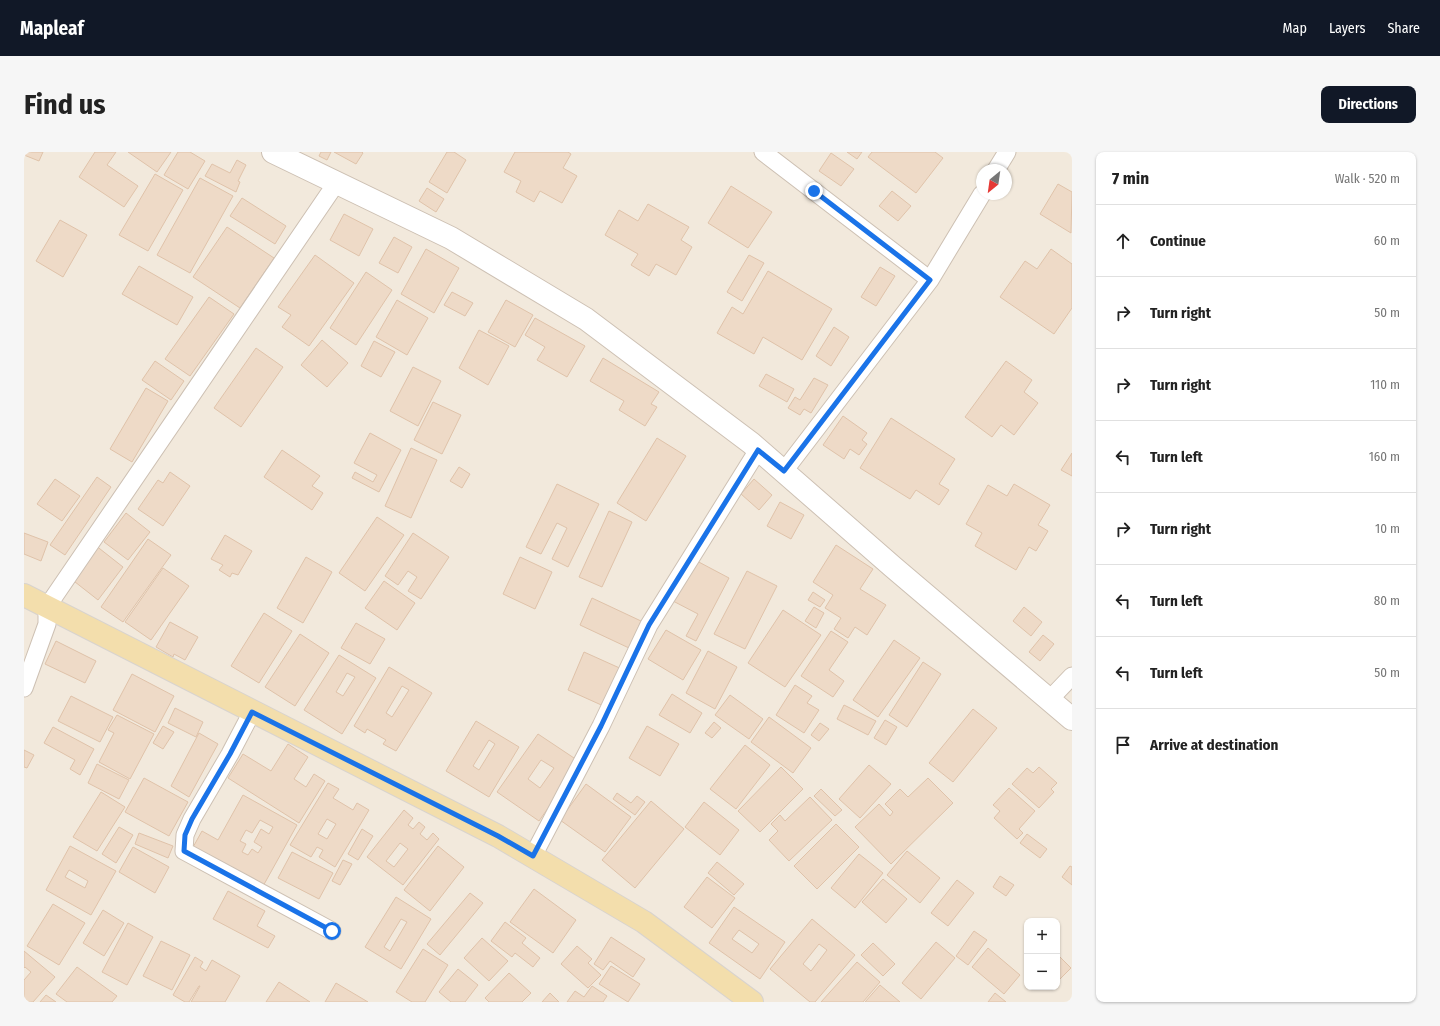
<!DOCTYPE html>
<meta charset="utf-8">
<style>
:root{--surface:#fff;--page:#f6f6f6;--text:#222;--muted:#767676;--line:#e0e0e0;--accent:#111827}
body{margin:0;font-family:"Fira Sans Condensed",sans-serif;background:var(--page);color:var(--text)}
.controls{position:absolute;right:12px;bottom:12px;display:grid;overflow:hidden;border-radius:8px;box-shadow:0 1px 3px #0004}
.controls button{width:36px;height:36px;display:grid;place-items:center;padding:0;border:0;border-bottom:1px solid var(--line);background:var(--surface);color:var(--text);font:20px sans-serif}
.compass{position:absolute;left:952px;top:12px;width:36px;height:36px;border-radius:50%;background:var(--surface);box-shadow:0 1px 3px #0004;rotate:209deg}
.stop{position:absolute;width:12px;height:12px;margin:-9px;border:3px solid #1a73e8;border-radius:50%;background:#fff}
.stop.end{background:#1a73e8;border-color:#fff;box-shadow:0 1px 4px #0008}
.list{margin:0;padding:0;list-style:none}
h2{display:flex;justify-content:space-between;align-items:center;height:52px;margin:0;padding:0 16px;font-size:17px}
h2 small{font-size:13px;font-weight:400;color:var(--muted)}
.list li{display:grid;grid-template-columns:26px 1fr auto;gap:12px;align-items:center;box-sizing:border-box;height:72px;padding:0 16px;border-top:1px solid var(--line)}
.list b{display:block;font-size:15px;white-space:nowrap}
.list em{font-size:13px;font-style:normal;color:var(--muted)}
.icon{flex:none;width:22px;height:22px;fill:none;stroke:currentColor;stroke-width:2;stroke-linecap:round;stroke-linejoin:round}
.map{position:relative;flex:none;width:1048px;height:850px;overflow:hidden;border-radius:8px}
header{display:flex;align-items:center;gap:24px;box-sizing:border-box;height:56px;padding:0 20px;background:var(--accent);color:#fff}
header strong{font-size:19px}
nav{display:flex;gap:22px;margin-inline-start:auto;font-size:14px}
.intro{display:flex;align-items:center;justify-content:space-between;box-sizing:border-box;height:96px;padding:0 24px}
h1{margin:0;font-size:28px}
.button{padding:10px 18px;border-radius:8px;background:var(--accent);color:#fff;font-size:14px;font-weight:700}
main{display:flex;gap:24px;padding:0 24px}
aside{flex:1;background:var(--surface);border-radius:8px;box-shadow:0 1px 3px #0004}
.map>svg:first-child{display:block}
</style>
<header>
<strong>Mapleaf</strong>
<nav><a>Map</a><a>Layers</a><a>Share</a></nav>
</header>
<div class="intro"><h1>Find us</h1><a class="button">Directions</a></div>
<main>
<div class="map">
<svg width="1048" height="850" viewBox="0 0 1048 850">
<rect width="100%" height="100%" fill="#fbf7ed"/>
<!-- residential -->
<path fill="#f2e9dc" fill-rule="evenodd" d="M0,0H1048V850H0ZM958,18H982V42H958ZM1003,769H1033V835H1003Z"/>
<!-- building -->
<path fill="#eedac7" stroke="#dfc2a9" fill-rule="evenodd" d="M0,0H19L15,9L0,3Z
M71,0H92L83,13L114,34L100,55L55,25Z
M104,0H147L133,20Z
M154,0H166L181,9L164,37L140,23Z
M297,0H307L303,8L295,4Z
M310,0H338L339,1L332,12Z
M423,0H430L442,8L423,41L405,30Z
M491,0H544L547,2L539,16L553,24L538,51L516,39L510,50L492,40L497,29L480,20Z
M823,0H838L833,7Z
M848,0H911L919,6L892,41L844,5Z
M807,1L830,17L817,34L795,19Z
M213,8L222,13L214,29L216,30L212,40L181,24L188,12L206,21Z
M131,22L159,38L124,99L95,83Z
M176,26L209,44L166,121L133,103Z
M1034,32L1048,40L1047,81L1016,62Z
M707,34L748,60L724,96L684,71Z
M403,36L420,47L412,60L395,49Z
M868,39L887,54L874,69L855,54Z
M218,46L262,74L251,92L206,64Z
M624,52L665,75L657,88L668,95L652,123L632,112L625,124L607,113L614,102L581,83L595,58L614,69Z
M320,62L349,77L335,104L306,88Z
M36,68L63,83L39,125L12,109Z
M203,75L250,106L216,156L169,125Z
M370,85L388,95L374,121L355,111Z
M402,97L435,116L410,161L377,142Z
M1027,97L1048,112V156L1030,182L976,145L1001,109L1013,117Z
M291,103L330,131L285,194L258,175L267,163L254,155Z
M725,103L740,111L718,149L703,140Z
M115,114L169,145L153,173L98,142Z
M856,115L871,124L852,154L837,145Z
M744,119L808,157L778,208L739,185L730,202L693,181L708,155L719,162Z
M342,120L368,138L332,193L306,176Z
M428,140L449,151L441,164L420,153Z
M185,145L210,162L166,224L141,207Z
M373,148L404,166L383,203L352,185Z
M482,148L509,163L491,195L464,180Z
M511,166L561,194L543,225L513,208L521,195L501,183Z
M810,175L825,185L807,214L792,204Z
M455,178L485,194L464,233L435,216Z
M298,188L324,211L303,235L277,213Z
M350,189L371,200L357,225L337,214Z
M232,196L259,215L217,275L190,256Z
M579,206L635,240L627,252L633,255L621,274L595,258L600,249L566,229Z
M131,209L160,229L147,248L118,228Z
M982,209L1008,228L1000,240L1014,251L990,283L977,273L968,285L941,265Z
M389,215L417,229L394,274L366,259Z
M742,222L770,237L763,250L735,234Z
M790,226L804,233L787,261L780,257L776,263L764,256L771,245L776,248Z
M122,236L144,249L108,310L86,297Z
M409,250L437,263L418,302L390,288Z
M819,264L843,281L838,288L843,292L835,303L826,297L820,307L799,293Z
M867,266L931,307L915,332L925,338L915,353L892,338L886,347L836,316Z
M346,281L377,298L355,340L328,326L331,320L349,330L353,323L330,311Z
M633,286L662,304L622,369L593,351Z
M387,296L413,308L387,366L361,354Z
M258,298L296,324L288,334L299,341L288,358L240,325Z
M1048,301V324L1037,318Z
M435,315L446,322L438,336L426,329Z
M146,320L166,334L139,374L114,357L134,328L139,331Z
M73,325L87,335L41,403L26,393Z
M31,327L56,344L38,369L13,352Z
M730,327L748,343L735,358L717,342Z
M533,332L575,352L544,415L528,407L543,376L533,371L517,402L502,395Z
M990,332L1026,353L1014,373L1024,379L1012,399L1005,395L992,418L951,394L958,381L942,372L964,333L983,344Z
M756,350L780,363L767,387L743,374Z
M585,359L608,370L578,435L555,425Z
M102,361L126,380L104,408L80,390Z
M353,365L380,383L341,439L315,421Z
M0,381L24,390L17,409L0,402Z
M389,381L425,405L397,447L384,439L393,425L384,419L374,433L361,424Z
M201,383L228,399L214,423L208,421L206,425L195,418L199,413L187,407Z
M124,387L147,403L99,470L77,455Z
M71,393L99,415L74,448L46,426Z
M812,393L849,417L836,437L862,453L843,483L831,475L824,486L810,477L817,466L801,456L809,443L789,430Z
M282,405L308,420L279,471L253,456Z
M496,405L528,420L511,457L479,442Z
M671,408L705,426L672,489L662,484L674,462L649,449Z
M139,416L165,434L127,488L101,470Z
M723,419L753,434L721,497L690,482Z
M360,429L391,451L373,478L341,456Z
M789,440L801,448L796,455L784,448Z
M568,446L617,469L605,496L556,473Z
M790,455L800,461L792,476L781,469Z
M1000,455L1018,470L1007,484L989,469Z
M759,458L797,483L761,535L724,511Z
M240,461L268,479L235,531L207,514Z
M146,470L174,485L161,508L150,502L149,505L132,495Z
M332,471L361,487L346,512L317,496Z
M642,478L677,498L659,528L624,507Z
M807,479L824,490L805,518L820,529L809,545L777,524Z
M276,482L305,501L271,554L241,535Z
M1019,483L1030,492L1016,509L1005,500Z
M870,488L896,506L854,565L829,548Z
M32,489L72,509L61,531L21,512Z
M684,499L713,515L691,557L662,541Z
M560,500L600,518L584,556L544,538Z
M315,503L352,526L318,582L280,558ZM323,521L331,525L319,544L312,540Z
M899,510L917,522L883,575L865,563Z
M365,515L408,541L372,599L359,592L362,588L343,577L341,581L330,574ZM378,534L385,538L368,565L362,561Z
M108,522L150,544L131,580L89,558Z
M771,533L788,544L783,551L795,558L780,581L752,563Z
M648,542L678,561L666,581L635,563Z
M706,543L739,567L725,587L691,563Z
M47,544L89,565L76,590L34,569Z
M820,553L852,569L844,583L813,567Z
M151,556L179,570L172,585L144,571Z
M949,557L973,576L929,630L905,611Z
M93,563L130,582L106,627L75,610L90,581L84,578Z
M745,565L787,596L769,621L727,590Z
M861,568L873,575L862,593L850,586Z
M452,569L495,595L465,645L422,619ZM465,588L471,592L455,618L449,614Z
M690,570L697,576L688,586L681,581Z
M796,571L805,577L795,589L787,583Z
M139,574L150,580L139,597L129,591Z
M623,574L655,592L636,624L605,606Z
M29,575L70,597L56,623L46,617L51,608L20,591Z
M175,581L194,592L165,645L147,634Z
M514,582L556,610L515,669L473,640ZM517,608L530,616L516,636L504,627Z
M264,592L284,605L270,627L282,635L290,622L301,629L275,671L204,626L219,602L247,619Z
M721,593L746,613L712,657L686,637Z
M0,598L10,603L3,616L0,615Z
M73,612L105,628L95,647L64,631Z
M845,613L867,632L836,666L815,647Z
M757,615L779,637L736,680L714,659Z
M1015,615L1033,631L1027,637L1030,640L1015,656L988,632L1003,616L1009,621Z
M120,626L164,650L145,684L101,660Z
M904,626L929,651L867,712L831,675L855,652L866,664L869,660L861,652L876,637L884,645Z
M304,631L315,637L309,646L329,658L333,651L345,658L311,715L295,705L299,698L293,695L287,705L266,693ZM303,667L312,672L303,687L294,682Z
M562,632L607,665L581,700L536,668Z
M985,636L1011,659L995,677L999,681L993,687L970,666L976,659L969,653Z
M797,637L818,658L811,664L790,644Z
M77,640L101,655L73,699L49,685Z
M593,641L607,651L613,644L621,650L611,663L589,647Z
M219,643L273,673L238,736L168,697L178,679L194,688ZM236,668L249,675L245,682L237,677L230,690L238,695L234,701L228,697L224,703L218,700L222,692L216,689L222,678L228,681Z
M786,645L808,668L765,709L745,688L754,679L747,672L756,663L761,669Z
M627,649L660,677L611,736L578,708Z
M680,650L715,678L696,703L661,675Z
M380,658L389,666L384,673L389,677L395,670L401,675L396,682L403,688L409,681L415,687L379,733L343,705ZM376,691L384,697L370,715L362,709Z
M812,672L835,695L793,737L770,714Z
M95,675L109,683L92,711L78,702Z
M338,677L349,684L334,708L324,702Z
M115,681L149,694L144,706L111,692Z
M1003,682L1023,697L1016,706L996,691Z
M46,694L92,719L67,763L22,738ZM45,718L64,729L61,736L41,725Z
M414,694L440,715L406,759L380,738Z
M109,695L145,715L131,741L95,720Z
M883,699L916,726L896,751L863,723Z
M268,700L309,721L295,747L254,726Z
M835,702L859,721L831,756L807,736Z
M319,708L328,712L316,733L308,729Z
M693,710L720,732L710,743L684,721Z
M1046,714L1048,715V733L1038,725Z
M976,724L990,733L982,744L969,735Z
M683,725L711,746L688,776L660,755Z
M859,727L883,747L862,771L838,750Z
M933,728L950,741L924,774L907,761Z
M510,737L552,768L529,801L486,770Z
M204,739L241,759L233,774L251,784L244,796L189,767Z
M446,741L459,751L416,803L403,792Z
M372,745L407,767L377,817L341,795ZM377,767L383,770L366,799L360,795Z
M29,752L61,771L35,813L3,794Z
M710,755L761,790L736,827L685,791ZM715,778L735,792L728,801L708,787Z
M79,758L100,771L80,804L59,791Z
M788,767L831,803L791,850H786L746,817ZM795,792L803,798L787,819L779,812Z
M481,770L502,786L498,791L516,806L509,815L491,801L488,805L467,789Z
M104,771L129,785L103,833L78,820Z
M950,779L963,788L944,813L932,804Z
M587,785L621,807L609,825L586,809L579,818L570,812Z
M458,786L484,809L465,829L440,806Z
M137,789L166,803L148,838L119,824Z
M912,790L931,806L897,847L878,831Z
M849,791L871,812L859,824L837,803Z
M553,794L568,807L564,811L577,823L564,836L537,812Z
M964,796L996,823L980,842L948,815Z
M399,797L424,813L401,850H388L372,840Z
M0,799L31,825L9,850H0V828L7,820L1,815L0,816Z
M1033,802L1047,816L1033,830Z
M171,805L179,810L176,815L182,819L188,808L216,824L201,850H167L176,834H175L165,850H161L149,843Z
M833,810L856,830L839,850H797Z
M587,814L616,832L604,850L575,832Z
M53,815L93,844L88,850H43L32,842Z
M434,817L454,833L441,850H427L415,840Z
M485,821L507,841L498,850H465L461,846Z
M255,830L286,850H242Z
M312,831L344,850H301Z
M856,833L876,850H841Z
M568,834L583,844L579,850H543L551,839L560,845Z
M526,841L535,850H518Z
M971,841L982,850H964Z
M22,843L32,850H16Z"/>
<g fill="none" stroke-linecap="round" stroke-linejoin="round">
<!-- minor casing -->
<g stroke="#cdc0b3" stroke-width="19">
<path id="minor" d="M739,0L906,128
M972,18L983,0
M760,319L906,128L958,42
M0,536L23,472V455L313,30
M1025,548L1048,524
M228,560L206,602L168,667L161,683L160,699L308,779
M509,704L577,574L625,473L734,298"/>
</g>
<!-- tertiary casing -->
<g stroke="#cdc0b3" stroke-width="24">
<path id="tertiary" d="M249,0L427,86L562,167L727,291L869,415L1048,567"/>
</g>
<!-- primary casing -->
<g stroke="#d8d3ce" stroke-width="24">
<path id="primary" d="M0,443L474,684L620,770L728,850"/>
</g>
<!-- minor -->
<use href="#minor" stroke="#fff" stroke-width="17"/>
<!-- tertiary -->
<use href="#tertiary" stroke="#fff" stroke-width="22"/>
<!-- primary -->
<use href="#primary" stroke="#f3deac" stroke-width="22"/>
</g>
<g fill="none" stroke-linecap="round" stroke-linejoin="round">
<!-- route -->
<path stroke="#1a73e8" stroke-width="5" d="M308,779L160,699L161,683L168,667L206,602L228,560L474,684L509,704L577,574L625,473L734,298L760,319L906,128L790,39"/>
</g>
</svg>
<div class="controls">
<button>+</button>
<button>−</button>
</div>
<svg class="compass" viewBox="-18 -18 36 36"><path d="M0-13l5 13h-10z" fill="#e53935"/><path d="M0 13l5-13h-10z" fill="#767676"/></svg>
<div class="stop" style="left:308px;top:779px"></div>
<div class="stop end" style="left:790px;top:39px"></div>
</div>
<aside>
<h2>7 min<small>Walk · 520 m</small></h2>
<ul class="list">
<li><svg class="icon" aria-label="ahead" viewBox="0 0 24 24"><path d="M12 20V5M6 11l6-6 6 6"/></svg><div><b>Continue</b></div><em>60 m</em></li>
<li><svg class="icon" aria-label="right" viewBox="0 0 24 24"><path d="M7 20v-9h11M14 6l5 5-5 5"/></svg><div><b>Turn right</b></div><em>50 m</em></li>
<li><svg class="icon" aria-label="right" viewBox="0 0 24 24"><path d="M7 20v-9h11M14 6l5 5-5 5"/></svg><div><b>Turn right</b></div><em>110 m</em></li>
<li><svg class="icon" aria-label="left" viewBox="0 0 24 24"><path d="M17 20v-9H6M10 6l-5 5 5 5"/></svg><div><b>Turn left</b></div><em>160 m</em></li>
<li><svg class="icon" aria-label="right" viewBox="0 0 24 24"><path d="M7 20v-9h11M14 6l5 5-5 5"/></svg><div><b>Turn right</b></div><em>10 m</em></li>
<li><svg class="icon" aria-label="left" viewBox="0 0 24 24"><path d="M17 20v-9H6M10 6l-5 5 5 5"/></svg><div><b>Turn left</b></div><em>80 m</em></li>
<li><svg class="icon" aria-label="left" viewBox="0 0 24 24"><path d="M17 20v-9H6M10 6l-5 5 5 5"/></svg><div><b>Turn left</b></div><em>50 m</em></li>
<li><svg class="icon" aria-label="arrive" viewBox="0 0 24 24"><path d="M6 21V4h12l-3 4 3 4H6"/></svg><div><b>Arrive at destination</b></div></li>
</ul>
</aside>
</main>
